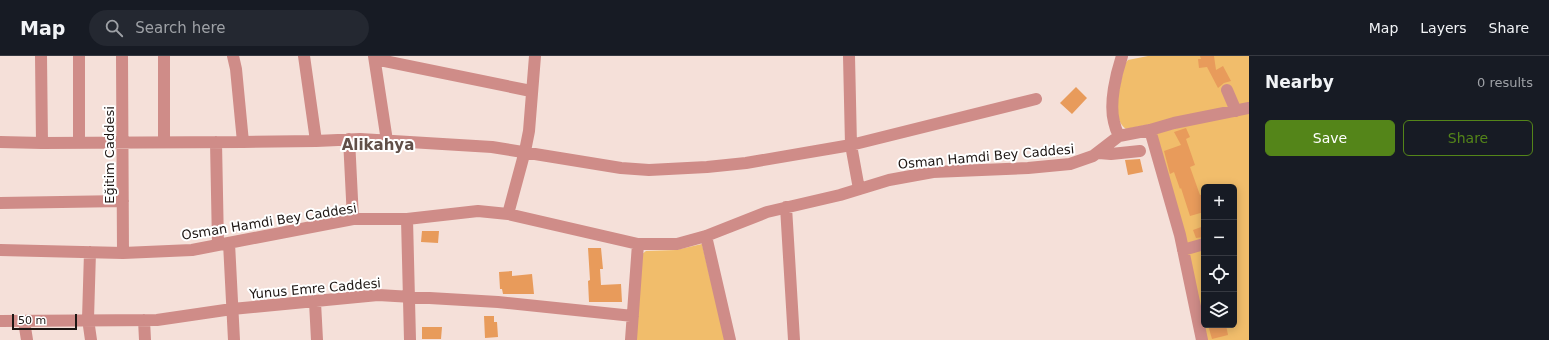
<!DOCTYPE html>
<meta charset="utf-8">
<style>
:root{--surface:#171b24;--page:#242831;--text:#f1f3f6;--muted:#9ea1a6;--line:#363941;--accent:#548519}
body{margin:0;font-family:"DejaVu Sans",sans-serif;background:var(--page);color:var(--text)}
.controls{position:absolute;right:12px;bottom:12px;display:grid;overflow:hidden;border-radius:6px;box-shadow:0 2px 10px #0003}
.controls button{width:36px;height:36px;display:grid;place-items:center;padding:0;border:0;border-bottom:1px solid var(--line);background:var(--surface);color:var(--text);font:20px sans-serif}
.scale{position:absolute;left:12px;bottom:10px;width:65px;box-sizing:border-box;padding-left:4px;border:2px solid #1d1613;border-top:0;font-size:11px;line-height:14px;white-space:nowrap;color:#1d1613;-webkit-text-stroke:3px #fff;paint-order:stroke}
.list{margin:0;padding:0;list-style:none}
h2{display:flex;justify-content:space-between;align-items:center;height:52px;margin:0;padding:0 16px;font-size:17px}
h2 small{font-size:13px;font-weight:400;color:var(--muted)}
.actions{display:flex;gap:8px;padding:12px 16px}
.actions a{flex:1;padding:9px 0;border:1px solid var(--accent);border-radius:6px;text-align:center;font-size:14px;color:var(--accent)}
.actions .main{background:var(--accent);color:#fff}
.icon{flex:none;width:22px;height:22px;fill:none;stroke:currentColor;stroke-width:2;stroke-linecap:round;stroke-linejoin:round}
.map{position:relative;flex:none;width:1249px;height:284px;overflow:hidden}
header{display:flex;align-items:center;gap:24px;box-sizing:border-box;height:56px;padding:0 20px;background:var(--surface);border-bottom:1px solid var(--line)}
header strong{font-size:19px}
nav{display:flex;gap:22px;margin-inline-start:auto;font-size:14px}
.search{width:280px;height:36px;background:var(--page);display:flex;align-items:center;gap:10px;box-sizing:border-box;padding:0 14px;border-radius:22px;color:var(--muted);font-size:15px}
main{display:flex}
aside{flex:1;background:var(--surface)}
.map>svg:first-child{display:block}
</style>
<header>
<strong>Map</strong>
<div class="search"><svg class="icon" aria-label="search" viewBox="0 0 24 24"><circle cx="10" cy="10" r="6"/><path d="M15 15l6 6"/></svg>Search here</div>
<nav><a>Map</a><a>Layers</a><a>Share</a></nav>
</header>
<main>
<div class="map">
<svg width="1249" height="284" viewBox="0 0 1249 284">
<rect width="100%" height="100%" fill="#f5e0d9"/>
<!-- green -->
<path fill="#f1bd6b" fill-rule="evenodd" d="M1148,0H1249V49L1126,73C1112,63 1118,39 1121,25C1123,18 1123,9 1128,4Z
M1249,56V284H1207L1155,77ZM1204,131H1234V269H1204Z
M702,188L725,284H634L641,199L646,195L676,194Z"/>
<!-- building -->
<path fill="#e89b5b" d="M1200,0H1214L1216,14L1223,10L1231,25L1224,27L1218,32L1207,11L1199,12L1198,3H1201Z
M1076,31L1087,42L1072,58L1060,47Z
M1186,72L1190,81L1186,83L1195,109L1190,111L1200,139L1204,138V156L1190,160L1181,132L1180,133L1174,116L1170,118L1164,95L1181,89L1174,76Z
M1140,103L1143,116L1128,119L1125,104Z
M1204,170V181L1196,182L1193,174Z
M422,175H439L438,187L421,186Z
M588,192H601L603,213H600L601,229L621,228L622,246H589L588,225L590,224Z
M512,215V220L532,218L534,238H503L502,233H500L499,216Z
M484,260H494V266H497L498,281L485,282Z
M1208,269H1226L1228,279L1212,283Z
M422,271H442L441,283H422Z"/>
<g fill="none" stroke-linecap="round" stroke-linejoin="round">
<!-- minor -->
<path stroke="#cf8c88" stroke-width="12" d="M41,0L42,87
M79,0V87
M122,0L123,197
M233,0L236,13L243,86L316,85L360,83L492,91L621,112L649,114L707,111L746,107L851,89L1036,43
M304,0L316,85
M374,0L387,85
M849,0L851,89L859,133
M375,3L531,35
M1227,34L1236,55
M1150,74L1180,179L1202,284
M1119,80C1117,76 1115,71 1114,66C1109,47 1116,18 1122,0
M349,83L353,163
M0,86L42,87L243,86
M164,86V0
M216,86L218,189
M1099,97L1111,98L1140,95
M0,147L123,145
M786,151L794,284
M508,158L525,95L529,75L535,0
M407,163L410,284
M706,180L730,284
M229,187L234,284
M0,194L123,197L192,194L353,163H407L478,155L508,158L638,188H677L706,180L767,156L840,139L889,124L933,116L1028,112L1070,108L1093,100L1119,80L1150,74L1174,67L1249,52
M1183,194L1204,188
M90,196L88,263L91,284
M315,246L317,284
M144,264L145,284
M0,265L157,264L232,253L378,239L498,246L633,260
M24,265L27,284
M631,284L638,188"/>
</g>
<g text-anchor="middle" stroke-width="4" stroke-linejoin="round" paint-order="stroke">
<!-- street labels -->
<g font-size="13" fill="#1d1613" stroke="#fff">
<text transform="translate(109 99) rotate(-90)" y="5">Eğitim Caddesi</text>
<text transform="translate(986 100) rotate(-5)" y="5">Osman Hamdi Bey Caddesi</text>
<text transform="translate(269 165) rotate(-9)" y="5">Osman Hamdi Bey Caddesi</text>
<text transform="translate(315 232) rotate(-5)" y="5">Yunus Emre Caddesi</text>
</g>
<!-- quarter labels -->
<g font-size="15" font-weight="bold" fill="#604f48" stroke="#fff">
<text x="378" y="94">Alikahya</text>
</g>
</g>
</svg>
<div class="controls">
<button>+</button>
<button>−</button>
<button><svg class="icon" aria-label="locate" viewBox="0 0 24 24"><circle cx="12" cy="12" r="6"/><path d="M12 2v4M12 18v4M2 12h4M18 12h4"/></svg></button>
<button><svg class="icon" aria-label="layers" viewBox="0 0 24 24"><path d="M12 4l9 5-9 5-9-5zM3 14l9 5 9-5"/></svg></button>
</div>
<div class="scale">50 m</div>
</div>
<aside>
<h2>Nearby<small>0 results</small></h2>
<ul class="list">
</ul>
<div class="actions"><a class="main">Save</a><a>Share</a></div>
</aside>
</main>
